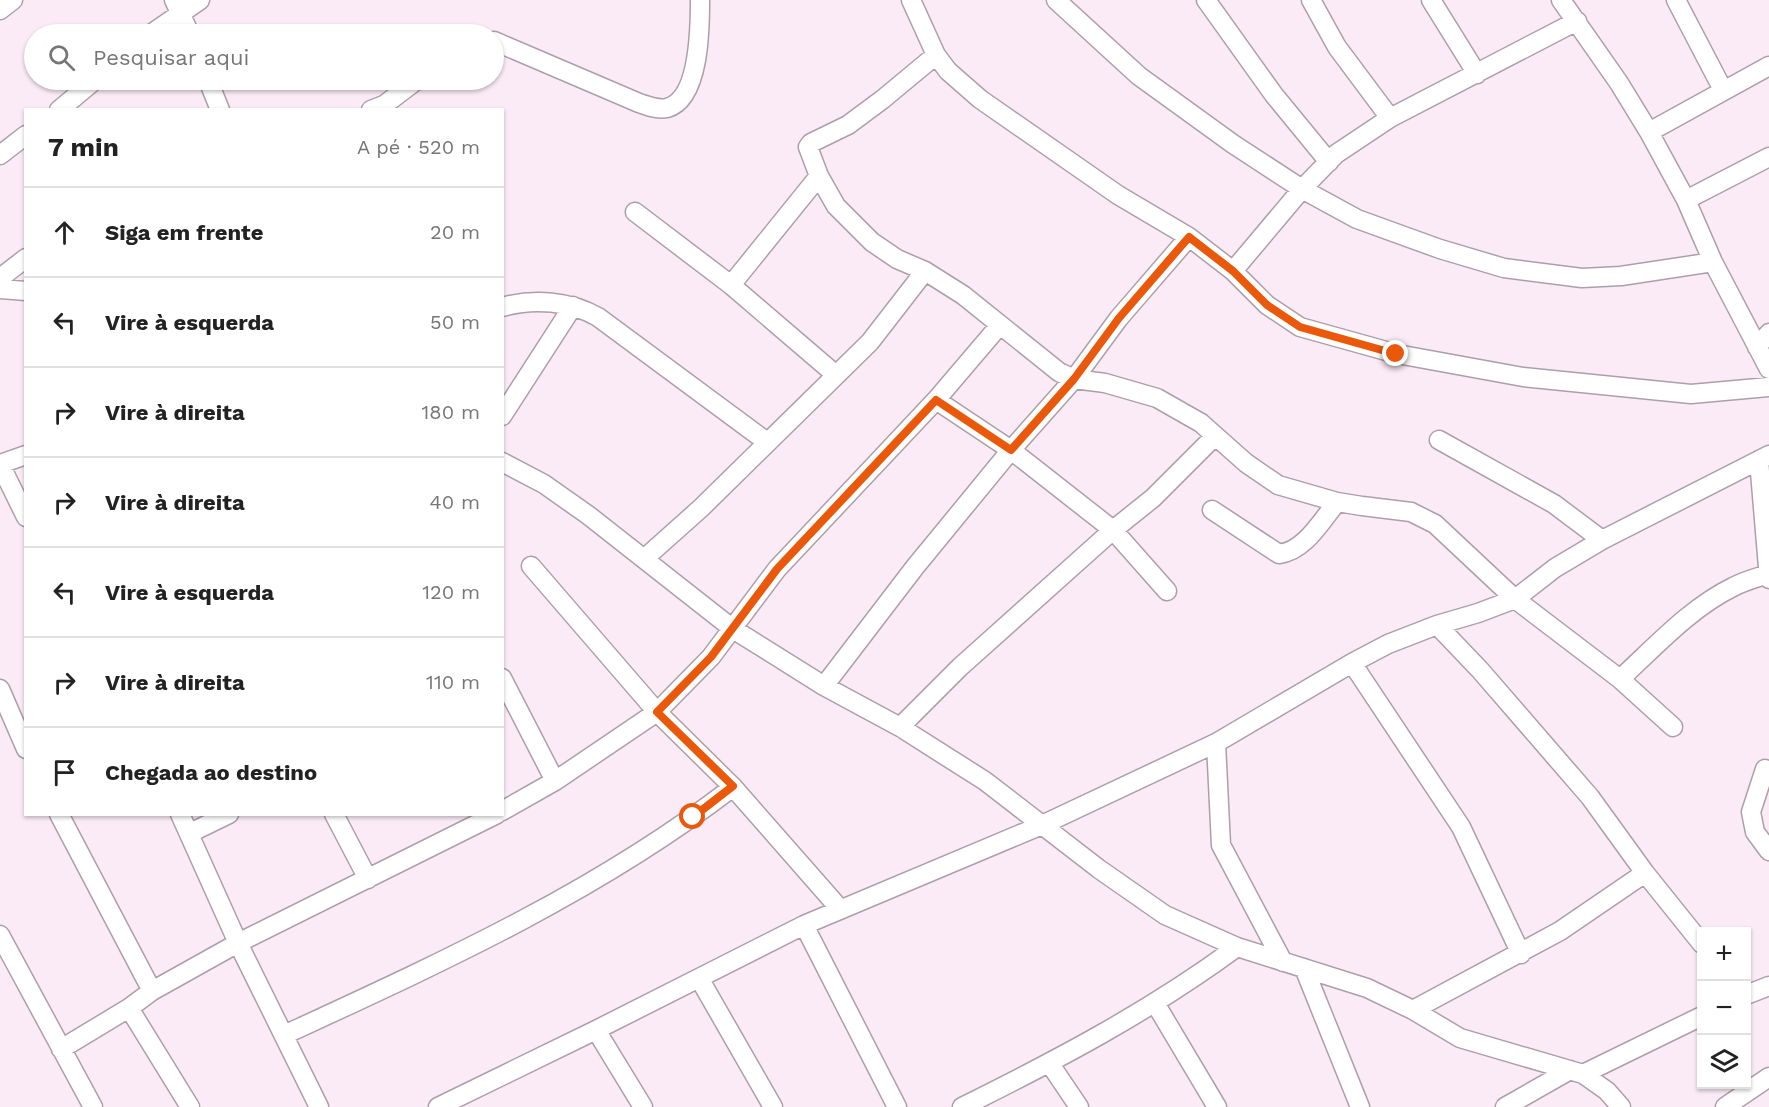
<!DOCTYPE html>
<html lang="pt">
<meta charset="utf-8">
<style>
:root{--surface:#fff;--page:#f2f2f2;--text:#222;--muted:#767676;--line:#e0e0e0}
body{margin:0;font-family:"Work Sans",sans-serif;background:var(--page);color:var(--text)}
.controls{position:absolute;right:18px;bottom:18px;display:grid;overflow:hidden;border-radius:0px;box-shadow:0 2px 4px #0004}
.controls button{width:54px;height:54px;display:grid;place-items:center;padding:0;border:0;border-bottom:2px solid var(--line);background:var(--surface);color:var(--text);font:30px sans-serif}
.stop{position:absolute;width:18px;height:18px;margin:-14px;border:4px solid #ea580c;border-radius:50%;background:#fff}
.stop.end{background:#ea580c;border-color:#fff;box-shadow:0 2px 6px #0008}
.list{margin:0;padding:0;list-style:none}
h2{display:flex;justify-content:space-between;align-items:center;height:78px;margin:0;padding:0 24px;font-size:26px}
h2 small{font-size:20px;font-weight:400;color:var(--muted)}
.list li{display:grid;grid-template-columns:39px 1fr auto;gap:18px;align-items:center;box-sizing:border-box;height:90px;padding:0 24px;border-top:2px solid var(--line)}
.list b{display:block;font-size:22px;white-space:nowrap}
.list em{font-size:20px;font-style:normal;color:var(--muted)}
.icon{flex:none;width:33px;height:33px;fill:none;stroke:currentColor;stroke-width:2;stroke-linecap:round;stroke-linejoin:round}
.map{position:relative;flex:none;width:1769px;height:1107px;overflow:hidden}
.search{position:absolute;background:var(--surface);box-shadow:0 2px 4px #0004;left:24px;top:24px;width:480px;height:66px;display:flex;align-items:center;gap:15px;box-sizing:border-box;padding:0 21px;border-radius:33px;color:var(--muted);font-size:22px}
.panel{position:absolute;background:var(--surface);box-shadow:0 2px 4px #0004;left:24px;top:108px;width:480px;height:708px;border-radius:0px}
.map>svg:first-child{display:block}
</style>
<div class="map">
<svg width="1769" height="1107" viewBox="0 0 1769 1107">
<rect width="100%" height="100%" fill="#faebf6"/>
<g fill="none" stroke-linecap="round" stroke-linejoin="round">
<!-- minor casing -->
<g stroke="#ad9fa9" stroke-width="21">
<path id="minor" d="M174,0L190,34
M911,0L936,55L948,71L980,99L1118,195L1189,237L1233,271L1267,305L1300,327L1397,354L1523,377L1691,394L1769,387
M1056,0L1139,76L1233,144L1302,189L1357,219L1440,249L1504,268L1582,278L1621,276L1713,262
M1206,0L1274,95L1329,162
M1311,0L1337,47L1390,118
M1431,0L1477,74
M1561,0L1619,83L1649,132L1686,200L1713,262L1769,369
M1676,0L1723,90
M0,10L13,0
M151,34L200,0
M494,41L639,103C648,106 657,110 667,108C700,99 700,27 700,0
M936,55L883,99L848,125L811,143L808,147L819,176L836,206L872,242L897,259L925,271L963,295L1059,372L1074,379L1105,383L1157,398L1201,423L1246,463L1278,485L1337,502L1362,506L1411,512L1435,524L1515,599L1620,679L1673,727
M208,80L220,110
M59,110L95,80
M371,110L384,105L417,80
M1649,132L1769,66
M0,155L26,135
M819,176L731,285L836,375
M1686,200L1769,157
M635,212L731,285
M1233,271L1302,189L1336,154L1390,118L1577,21
M0,278L26,258
M0,289L26,291
M502,307C534,298 570,301 598,317L767,442
M1757,347L1769,333
M936,400L1011,450L1113,530L1167,591
M502,416L573,306
M1439,440L1554,504L1602,540
M1759,460L1769,579
M502,462L544,484L588,515L733,629L824,686L900,727L985,781L1099,869L1165,915L1237,947L1367,988L1413,1010L1460,1038L1583,1074L1607,1091L1621,1107
M0,464L26,517
M0,464L26,455
M1212,510L1279,554C1305,551 1322,520 1337,502
M645,558L701,508L870,342L925,271
M531,566L657,712L733,787L840,909
M1437,625L1480,670L1590,797L1645,873L1702,944
M1352,663L1461,827L1521,954
M502,678L555,781
M1620,679C1655,647 1690,608 1733,587C1744,581 1756,578 1768,574
M824,686L915,567L1011,450L1074,379L1119,318L1189,237
M0,689L26,749
M900,727L960,667L1113,530L1153,498L1215,436
M1216,743L1221,845L1283,962
M1765,769L1751,812L1755,832L1769,851
M502,811L555,781L657,712L711,657L777,569L936,400L999,326
M59,814L152,991
M180,814L238,943L319,1107
M334,814L368,879
M190,833L229,814
M804,925L897,1107
M0,935L93,1107
M1304,968L1360,1107
M699,978L773,1107
M1746,995L1769,986
M1155,1003L1217,1107
M129,1008L190,1107
M1413,1010L1560,931L1645,873
M596,1030L643,1107
M284,1035C440,963 597,892 733,787
M61,1049L129,1008L152,991L238,943L497,814
M1050,1064L1079,1107
M1583,1074L1702,1016
M438,1107L596,1030L804,925L1042,825L1216,743L1352,663L1388,644L1437,625L1478,613L1515,599L1555,568L1602,540L1769,455
M962,1107C1059,1059 1150,1011 1237,947
M1505,1107L1570,1070
M1725,1107L1769,1077"/>
</g>
<!-- minor -->
<use href="#minor" stroke="#fff" stroke-width="18"/>
</g>
<g fill="none" stroke-linecap="round" stroke-linejoin="round">
<!-- route -->
<path stroke="#ea580c" stroke-width="8" d="M693,817L733,786L657,712L711,657L777,569L936,400L1011,450L1074,379L1119,318L1189,237L1233,271L1267,305L1300,327L1396,354"/>
</g>
</svg>
<div class="controls">
<button>+</button>
<button>−</button>
<button><svg class="icon" aria-label="layers" viewBox="0 0 24 24"><path d="M12 4l9 5-9 5-9-5zM3 14l9 5 9-5"/></svg></button>
</div>
<div class="stop" style="left:693px;top:817px"></div>
<div class="stop end" style="left:1396px;top:354px"></div>
<div class="search"><svg class="icon" aria-label="search" viewBox="0 0 24 24"><circle cx="10" cy="10" r="6"/><path d="M15 15l6 6"/></svg>Pesquisar aqui</div>
<section class="panel">
<h2>7 min<small>A pé · 520 m</small></h2>
<ul class="list">
<li><svg class="icon" aria-label="ahead" viewBox="0 0 24 24"><path d="M12 20V5M6 11l6-6 6 6"/></svg><div><b>Siga em frente</b></div><em>20 m</em></li>
<li><svg class="icon" aria-label="left" viewBox="0 0 24 24"><path d="M17 20v-9H6M10 6l-5 5 5 5"/></svg><div><b>Vire à esquerda</b></div><em>50 m</em></li>
<li><svg class="icon" aria-label="right" viewBox="0 0 24 24"><path d="M7 20v-9h11M14 6l5 5-5 5"/></svg><div><b>Vire à direita</b></div><em>180 m</em></li>
<li><svg class="icon" aria-label="right" viewBox="0 0 24 24"><path d="M7 20v-9h11M14 6l5 5-5 5"/></svg><div><b>Vire à direita</b></div><em>40 m</em></li>
<li><svg class="icon" aria-label="left" viewBox="0 0 24 24"><path d="M17 20v-9H6M10 6l-5 5 5 5"/></svg><div><b>Vire à esquerda</b></div><em>120 m</em></li>
<li><svg class="icon" aria-label="right" viewBox="0 0 24 24"><path d="M7 20v-9h11M14 6l5 5-5 5"/></svg><div><b>Vire à direita</b></div><em>110 m</em></li>
<li><svg class="icon" aria-label="arrive" viewBox="0 0 24 24"><path d="M6 21V4h12l-3 4 3 4H6"/></svg><div><b>Chegada ao destino</b></div></li>
</ul>
</section>
</div>
